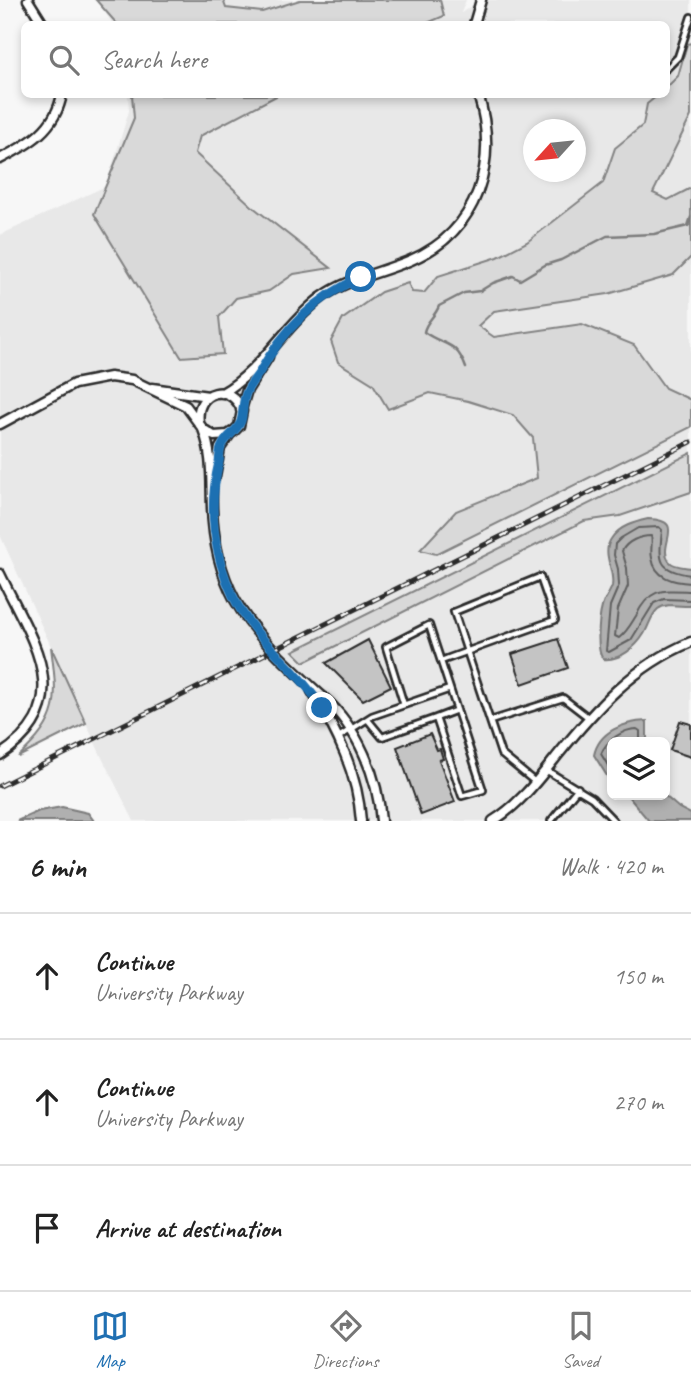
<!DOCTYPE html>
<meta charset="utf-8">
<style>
:root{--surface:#fff;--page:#f2f2f2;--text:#222;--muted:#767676;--line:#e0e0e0;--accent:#1f6fb2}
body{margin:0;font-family:Caveat,sans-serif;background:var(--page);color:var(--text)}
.controls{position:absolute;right:21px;bottom:21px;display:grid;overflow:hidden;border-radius:10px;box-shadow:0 4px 10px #0003}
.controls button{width:63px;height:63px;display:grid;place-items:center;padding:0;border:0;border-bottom:2px solid var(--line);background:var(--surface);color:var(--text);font:35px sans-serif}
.compass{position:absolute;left:523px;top:119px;width:63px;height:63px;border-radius:50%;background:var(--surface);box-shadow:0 4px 10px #0003;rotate:243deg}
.stop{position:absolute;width:21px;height:21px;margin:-16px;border:5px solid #1f6fb2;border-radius:50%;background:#fff}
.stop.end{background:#1f6fb2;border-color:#fff;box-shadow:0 2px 7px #0008}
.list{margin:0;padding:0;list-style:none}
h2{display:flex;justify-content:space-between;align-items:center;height:91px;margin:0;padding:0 28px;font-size:30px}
h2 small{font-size:23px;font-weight:400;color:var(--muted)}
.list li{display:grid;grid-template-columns:46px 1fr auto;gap:21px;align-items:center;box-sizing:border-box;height:126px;padding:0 28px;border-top:2px solid var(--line)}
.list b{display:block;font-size:26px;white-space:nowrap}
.list p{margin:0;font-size:23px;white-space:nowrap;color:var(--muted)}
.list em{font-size:23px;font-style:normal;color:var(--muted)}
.icon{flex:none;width:38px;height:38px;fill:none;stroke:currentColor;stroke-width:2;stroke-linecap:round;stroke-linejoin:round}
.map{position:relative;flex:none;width:691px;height:821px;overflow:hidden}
.search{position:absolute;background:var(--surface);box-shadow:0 4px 10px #0003;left:21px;right:21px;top:21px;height:77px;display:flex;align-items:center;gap:18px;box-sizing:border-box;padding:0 24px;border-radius:10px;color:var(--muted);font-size:26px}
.sheet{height:469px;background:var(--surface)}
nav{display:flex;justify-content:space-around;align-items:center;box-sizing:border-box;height:98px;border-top:2px solid var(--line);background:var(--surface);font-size:19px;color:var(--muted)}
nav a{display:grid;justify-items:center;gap:4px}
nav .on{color:var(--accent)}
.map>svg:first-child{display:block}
</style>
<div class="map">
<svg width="691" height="821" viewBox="0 0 691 821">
<rect width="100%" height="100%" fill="#f7f7f7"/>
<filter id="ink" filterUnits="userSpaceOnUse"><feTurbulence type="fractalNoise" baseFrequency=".0143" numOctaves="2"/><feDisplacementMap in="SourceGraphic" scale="14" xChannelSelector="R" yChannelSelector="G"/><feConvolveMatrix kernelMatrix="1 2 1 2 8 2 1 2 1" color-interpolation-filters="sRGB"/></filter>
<g filter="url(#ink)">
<!-- built -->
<path fill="#e8e8e8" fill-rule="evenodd" d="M96,0H466L461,13L480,0H691V821H134L103,760L0,535V235L106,186L129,111L128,95L666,94V24H113ZM534,130H576V172H534ZM612,742H665V795H612Z"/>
<!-- green -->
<path fill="#d9d9d9" stroke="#828282" stroke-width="2" d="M96,0H223L226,8L262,12L300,0H440L444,16L425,24H117Z
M691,43V116L653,193L668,200L691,188V257L673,275L608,294L494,311L478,326L494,337L582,324L634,345L665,388L691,400V427L436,554L420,550L456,511L537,478L533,438L513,415L468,401L430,393L388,409L373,384L338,362L331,341L343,319L381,292L408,283L412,292L424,293L438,276L498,257L527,242L603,183L615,148L643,125L647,104L658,95L666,94L667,87L678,76L687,44Z
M132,95H278L200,136L195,153L253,207L331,268L294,274L269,291L236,298L219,317L223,354L181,357L94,214L134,118Z
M691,453V492L620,516L584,521L304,662L293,651Z
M51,647L86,723L18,757C60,719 58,701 51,647Z"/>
<!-- water -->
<path fill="#b0b0b0" stroke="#7b7b7b" stroke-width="2" d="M648,519C688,520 657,544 669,561C673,567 685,567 691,568V606C681,607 667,602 658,609C651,615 649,626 644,634C636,647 620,661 603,659C595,649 599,613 604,601C607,596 610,592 612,586C615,570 601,554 611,539C619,526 635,522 648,519Z
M647,721V742H612V784L594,755C599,731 624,722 647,721Z
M627,795H664L679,808L691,814V821H649Z
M62,807L88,813L94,821H17L39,811Z"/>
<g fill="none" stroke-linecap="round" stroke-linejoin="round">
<!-- shore -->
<path stroke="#606060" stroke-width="2" d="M691,575C657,570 659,561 662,530L659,527L638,528L621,538L615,544L614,555L618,569L619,585L610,606L606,651L609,652L631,640L654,603L664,599L691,600
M691,583C673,582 655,578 652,558C650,550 653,542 651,536C640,536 627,541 622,551L627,568L628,586L618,609L615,636L619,638C627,632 631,624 636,616C650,587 663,590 691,591
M612,772L601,754C606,741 623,729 637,729L640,731V742"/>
<!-- stream -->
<path stroke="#7b7b7b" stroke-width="2.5" d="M466,368C456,340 445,347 424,332C426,321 435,317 439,306L464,293L480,291L493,283L513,276L520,280L545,265L561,260L607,236L654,234L688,226L691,217"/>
</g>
<!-- building -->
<path fill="#c4c4c4" stroke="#2b2b2b" stroke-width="2" d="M558,639L568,668L522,684L512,654Z
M368,640L391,686L363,700L326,663Z
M680,721L691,724V757L670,750Z
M430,734L437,750L440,749L443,759L439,760L455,802L421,815L397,747Z"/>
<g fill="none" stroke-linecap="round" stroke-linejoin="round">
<!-- lane casing -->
<g stroke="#2b2b2b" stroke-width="10">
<path id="lane" d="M666,69L678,57L691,17
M441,661C479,647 517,633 555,620L540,577L454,612L490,721L563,698L589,718
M404,705L386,647L429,625L450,689
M436,718L457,710
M490,721L501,754L535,782
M339,737L372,716L450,689L483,790L462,796L436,718L382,737L368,720
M546,770L592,798L614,821
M551,821L578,788"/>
</g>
<!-- street casing -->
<g stroke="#2b2b2b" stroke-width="13">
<path id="street" d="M28,0L43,24
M474,24L481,0
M0,159C29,144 56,129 62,94
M152,388L208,396
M222,393C262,370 285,325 322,297C349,278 381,273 411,260C479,231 499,161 478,94
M241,410L247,390L268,357
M0,424L74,384L110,377L132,380L186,406L203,429L214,436L228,435L234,431L239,426L242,411C232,381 194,390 199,422
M203,429C213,455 211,480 212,508C213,539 220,572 235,600C257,639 291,668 324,698C358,728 378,777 381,821
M215,476L220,448L230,434
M0,574C31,639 80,703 0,755
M312,691C337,731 358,774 361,821
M493,821C520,804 538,780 557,756C595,709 633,666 691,642"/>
</g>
<!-- lane -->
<use href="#lane" stroke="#fff" stroke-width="4.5"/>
<!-- street -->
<use href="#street" stroke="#fff" stroke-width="8"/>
<!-- rail casing -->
<g stroke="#2b2b2b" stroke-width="5">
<path id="rail" d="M0,786L691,442"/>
</g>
<!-- rail -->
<use href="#rail" stroke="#fff" stroke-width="2.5" stroke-dasharray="8" stroke-linecap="butt"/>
</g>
</g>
<g fill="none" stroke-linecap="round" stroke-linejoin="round" filter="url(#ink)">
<!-- route -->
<path stroke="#1f6fb2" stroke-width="9" d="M322,708C297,667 254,640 233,596C213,554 208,507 219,462C220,457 219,451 222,446C226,436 237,432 241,421C244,411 242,401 247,391C250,384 255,379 259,373C284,329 315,298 361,277"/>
</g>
</svg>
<div class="controls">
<button><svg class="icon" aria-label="layers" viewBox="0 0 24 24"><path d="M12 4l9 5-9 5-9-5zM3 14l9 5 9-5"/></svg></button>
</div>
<svg class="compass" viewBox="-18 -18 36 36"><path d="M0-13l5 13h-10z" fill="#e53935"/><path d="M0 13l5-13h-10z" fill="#767676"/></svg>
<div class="stop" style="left:361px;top:277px"></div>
<div class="stop end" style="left:322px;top:708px"></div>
<div class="search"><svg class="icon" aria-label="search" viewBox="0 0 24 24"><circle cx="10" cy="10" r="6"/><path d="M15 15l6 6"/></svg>Search here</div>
</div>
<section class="sheet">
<h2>6 min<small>Walk · 420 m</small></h2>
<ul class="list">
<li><svg class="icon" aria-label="ahead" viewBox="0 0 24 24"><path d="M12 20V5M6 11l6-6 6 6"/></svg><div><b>Continue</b><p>University Parkway</p></div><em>150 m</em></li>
<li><svg class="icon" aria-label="ahead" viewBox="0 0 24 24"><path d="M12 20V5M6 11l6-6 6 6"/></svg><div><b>Continue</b><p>University Parkway</p></div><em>270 m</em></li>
<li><svg class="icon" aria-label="arrive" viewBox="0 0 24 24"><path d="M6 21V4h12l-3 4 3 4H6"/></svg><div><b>Arrive at destination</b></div></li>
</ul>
</section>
<nav>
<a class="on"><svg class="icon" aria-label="map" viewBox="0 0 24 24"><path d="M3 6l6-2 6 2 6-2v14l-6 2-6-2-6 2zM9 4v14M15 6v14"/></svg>Map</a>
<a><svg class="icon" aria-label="directions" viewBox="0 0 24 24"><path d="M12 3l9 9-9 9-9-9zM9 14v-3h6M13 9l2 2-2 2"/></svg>Directions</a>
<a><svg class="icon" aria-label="saved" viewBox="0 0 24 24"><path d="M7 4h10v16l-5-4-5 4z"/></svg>Saved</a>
</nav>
